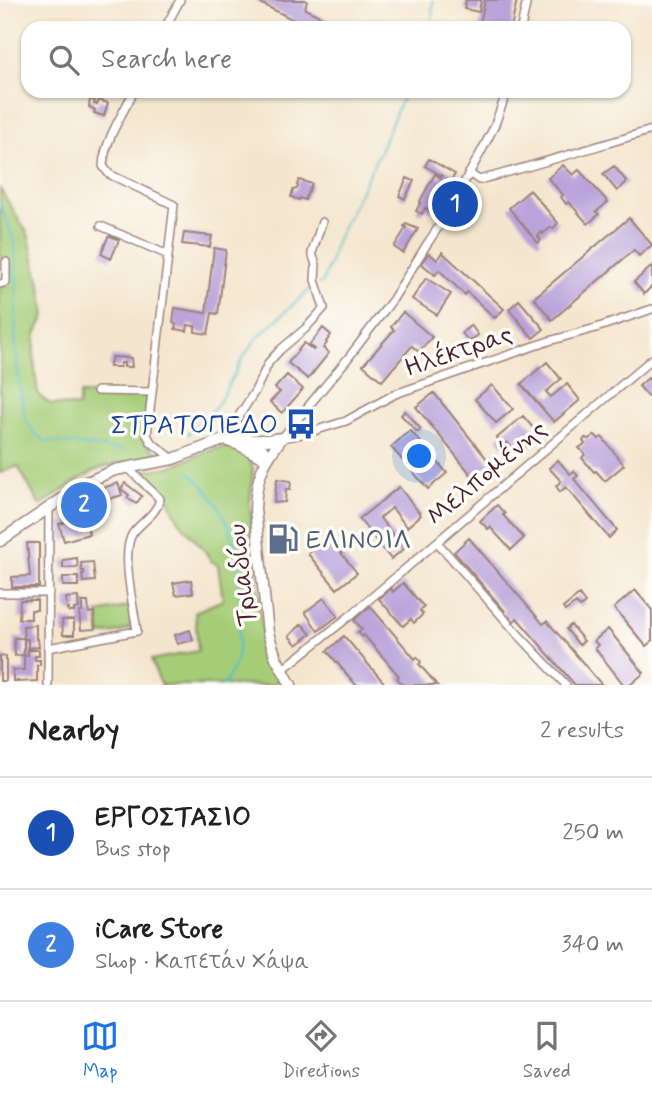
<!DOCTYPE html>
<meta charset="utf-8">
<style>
:root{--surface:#fff;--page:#f6f6f6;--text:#202124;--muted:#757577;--line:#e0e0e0;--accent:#1a73e8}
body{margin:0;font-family:Mynerve,sans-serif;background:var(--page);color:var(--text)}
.you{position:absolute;left:420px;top:457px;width:24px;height:24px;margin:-18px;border:5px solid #fff;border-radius:50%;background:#1a73e8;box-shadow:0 0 0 10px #1a73e833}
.badge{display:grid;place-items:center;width:46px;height:46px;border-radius:50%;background:var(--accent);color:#fff;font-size:23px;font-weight:700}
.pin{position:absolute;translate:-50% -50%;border:4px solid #fff;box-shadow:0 2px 7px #0006}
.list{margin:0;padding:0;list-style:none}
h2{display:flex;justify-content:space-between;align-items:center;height:91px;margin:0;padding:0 28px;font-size:30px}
h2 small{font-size:23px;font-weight:400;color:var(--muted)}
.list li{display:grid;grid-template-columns:46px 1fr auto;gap:21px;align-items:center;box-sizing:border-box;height:112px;padding:0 28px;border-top:2px solid var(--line)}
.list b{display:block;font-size:26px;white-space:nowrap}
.list p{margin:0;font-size:23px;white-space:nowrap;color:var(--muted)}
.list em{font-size:23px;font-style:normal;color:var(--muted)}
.icon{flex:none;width:38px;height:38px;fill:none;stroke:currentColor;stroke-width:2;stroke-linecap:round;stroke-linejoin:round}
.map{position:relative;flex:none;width:652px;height:685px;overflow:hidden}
.search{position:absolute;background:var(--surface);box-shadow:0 2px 5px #0004;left:21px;right:21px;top:21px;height:77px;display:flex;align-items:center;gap:18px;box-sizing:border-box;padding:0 24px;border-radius:21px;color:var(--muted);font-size:26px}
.sheet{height:315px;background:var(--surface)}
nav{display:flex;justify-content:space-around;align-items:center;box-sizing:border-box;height:98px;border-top:2px solid var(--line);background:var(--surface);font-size:19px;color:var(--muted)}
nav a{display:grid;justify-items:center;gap:4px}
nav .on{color:var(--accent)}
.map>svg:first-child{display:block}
</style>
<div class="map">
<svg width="652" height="685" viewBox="0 0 652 685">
<rect width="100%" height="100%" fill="#fdfcf7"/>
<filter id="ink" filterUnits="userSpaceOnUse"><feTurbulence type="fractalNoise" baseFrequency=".0143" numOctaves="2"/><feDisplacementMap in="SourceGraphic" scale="14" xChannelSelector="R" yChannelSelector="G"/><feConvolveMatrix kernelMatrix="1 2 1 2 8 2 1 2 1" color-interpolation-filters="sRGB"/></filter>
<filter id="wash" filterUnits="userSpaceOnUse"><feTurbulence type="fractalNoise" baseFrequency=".00686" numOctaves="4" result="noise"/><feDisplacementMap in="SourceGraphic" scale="28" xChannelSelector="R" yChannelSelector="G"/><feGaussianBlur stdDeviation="1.57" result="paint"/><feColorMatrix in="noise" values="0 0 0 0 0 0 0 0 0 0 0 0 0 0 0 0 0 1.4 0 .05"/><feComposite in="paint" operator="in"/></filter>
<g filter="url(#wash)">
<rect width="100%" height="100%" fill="#f4e6ce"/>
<!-- green -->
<path fill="#a5cd77" stroke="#787651" stroke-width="2" d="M0,189L28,234L42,292L45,316L36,334L34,353L35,369L38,394L43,399L51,404L78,407L80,394L148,395L143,436L147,445L159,454L160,457C141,461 120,461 101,468C79,477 60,493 40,506L18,466L0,473V286L7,285L10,268L7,261L2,260L0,255Z
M230,446L248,454L253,469L250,503L262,629L264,641L281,679L271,685H161L151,660L198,651L195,612L223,600L218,565L211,561L205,551L179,521L165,492L155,489L138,472L169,467L208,451Z
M131,606L133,621L130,628L121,632L100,635L98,613Z"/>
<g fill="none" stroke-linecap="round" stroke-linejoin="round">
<!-- stream -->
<path stroke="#50bdc9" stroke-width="2" d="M429,28L432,17L433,0
M0,204L15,243L17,291L15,335L18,373L25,419L34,433L45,441L124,450
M319,284L322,283L330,263L335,244L380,151L405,91
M188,434L217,406L243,358L257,338L311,288L314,286
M188,471C236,511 243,564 239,623C238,635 240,650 236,661C233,669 228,677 224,685"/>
</g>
<g id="blocks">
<!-- building -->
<path fill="#b9a3da" d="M254,0H305L307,1L305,9L328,20L325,28H310Z
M466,0H481L479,12L464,9Z
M485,0H517L511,28H479Z
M90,99L95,101L94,104L97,105L99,100L108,103L104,116L94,113L95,110L89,107Z
M429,159L455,174L433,212L425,208L422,214L416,211L421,202L420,201L435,174L441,178L442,176L425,166Z
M563,165L573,175L579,170L608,202L596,212L599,214L588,224L569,202L566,204L561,197L563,195L548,178Z
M614,166L627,182L617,191L603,174Z
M407,178L414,181L405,199L399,196Z
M299,180L312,184L305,200L300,198L299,200L291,197L293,190L297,189L298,186L297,185Z
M530,190L558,223L553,229L551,227L543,234L542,232L538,236L541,240L538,243L509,208Z
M629,218L652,245L639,256L634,250L552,320L534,298Z
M406,224L418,229L403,253L394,247L406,228L404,226Z
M184,233L212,236L210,247L182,244Z
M110,236L119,240L111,259L101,254L108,237Z
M214,248L226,250L218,314L212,313L208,334L195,332V326H194L188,325L187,331L175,329L176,324L173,323L175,308L206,313Z
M442,252L504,309L495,318L467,292L465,295L439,270L435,275L421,263L429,253L437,260Z
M652,266V286L644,294L634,282Z
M426,278L451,294L437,315L412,299Z
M519,300L544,329L533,338L509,309Z
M403,312L432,337L419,352L412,346L382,381L363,365L394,330L391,327Z
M471,325L478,335L469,342L462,333Z
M323,328L331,335L326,342L327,343L323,348L329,353L308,379L288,363L304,343L313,350L314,349L309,345Z
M112,357L131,358L132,367H124V363H121L120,367H109Z
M547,362L561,379L546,392L551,397L567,384L580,400L554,422L521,384Z
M287,375L303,389L282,413L270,402L280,392L275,388Z
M648,378L652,383V401L639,386Z
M492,385L513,409L496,423L475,399Z
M434,393L495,469L493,470L497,475L495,477L491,472L478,483L416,407Z
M405,411L421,429L417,432L401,415Z
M523,416L539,435L517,454L507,442L503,446L497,438Z
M410,430L447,473L428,489L391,447Z
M595,435L599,439L602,437L624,465L605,481L596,471L594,472L582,458L585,454L579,448L585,444L583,441L585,438L589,439Z
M558,460L570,474L574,471L578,476L574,479L617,530L609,538L566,487L560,492L556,486L561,481L549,468Z
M277,479L291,481L290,490L286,489L285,502L274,503Z
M118,483L122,495L109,499L110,502L97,506L93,491Z
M125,483L142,496L136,504L127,498L129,495L121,489Z
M399,487L421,515L407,527L392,508L380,518L404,549L391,559L359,519Z
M497,505L505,514L503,515L524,538L511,550L490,527L488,529L480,521Z
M85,517L89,534L64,541L59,524Z
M329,538L357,573L337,589L308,554L316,545L318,547Z
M469,538L543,624L547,621L602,685H575L517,618L513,622L509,617L506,620L501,614L505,611L454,552Z
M27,543H39V587H12V577L30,576Z
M77,558L78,567L63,568V560Z
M93,562L95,581L83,582L82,574H84V571H82L81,563Z
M63,577H78V586H63Z
M191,580L193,593L176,595L173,583Z
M403,583L424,607L420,611L423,614L414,623L411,619L403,626L379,599L391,588L393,592Z
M635,590L652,610V641L646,646L614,608Z
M579,595L585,603L580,607L576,603L565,611L563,608Z
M78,597L79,608L74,609V612H69V609L67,610L66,598Z
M324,598L338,616L318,631L305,612Z
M20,600H37V610H31V619H19Z
M82,602H88L89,613L94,612L95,629L81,630L79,612H82Z
M370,606L415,659L417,657L421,662L419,664L437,685H403L397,678L399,676L364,635L362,637L358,632L362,629L354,620Z
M62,620H74V635H63Z
M302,624L311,634L297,645L289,636Z
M36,625V639H38L39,647L28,648V639H24L23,626Z
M571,625L584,641L579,645L566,629Z
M608,629L644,673L630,685H624L595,648L598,645L594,641Z
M190,630L193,640L177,644L175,635Z
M344,636L386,685H356L327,651Z
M14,638H24V655L15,656Z
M28,650H39V656H35V660H40V665H37V681L18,682V681H13V670H24V656H28Z
M0,656H6V681H0Z"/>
</g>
</g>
<g filter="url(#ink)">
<use href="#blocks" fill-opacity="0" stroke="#9f827c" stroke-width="2"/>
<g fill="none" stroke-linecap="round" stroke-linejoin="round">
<!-- minor casing -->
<g stroke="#9f827c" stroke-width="10">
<path id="minor" d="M165,28L180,0
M521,28L527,0
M134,91C123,113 104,142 103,166L109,174L174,205L147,435L151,442L173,459
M469,173L479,180C537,165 594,147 652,130
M101,226L168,255
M0,284L6,282V262
M97,391L152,392
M231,437L237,419L255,391L269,362L280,350L306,328L324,308L315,280L316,265L312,253L322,222
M282,438L349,357L393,299L427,244L444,219L481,152L494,127L507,91
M282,438L307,433L346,421L395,394L549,341L596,328L652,309
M437,542L515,631L566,685
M0,593H49
M48,648L137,631C134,609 120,551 133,533C142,521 156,515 160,499L127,467
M282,670L351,615L652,359
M48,685L49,508"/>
</g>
<!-- major casing -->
<g stroke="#9f827c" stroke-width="13">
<path id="major" d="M282,438C263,463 256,477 255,509L268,633L276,658L291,685
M252,440H267L282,438
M230,442C244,444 253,456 267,458
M0,541L87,482L115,470L173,459L231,437L252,440L263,450L267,458"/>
</g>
<!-- minor -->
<use href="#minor" stroke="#fff" stroke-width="7"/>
<!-- major -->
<use href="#major" stroke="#fff" stroke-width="10"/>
</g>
</g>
<!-- icons -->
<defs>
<g id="bus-bare" transform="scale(2.415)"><path d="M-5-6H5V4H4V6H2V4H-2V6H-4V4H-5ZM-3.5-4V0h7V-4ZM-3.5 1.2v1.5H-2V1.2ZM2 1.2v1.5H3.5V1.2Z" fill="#1a4fb4" stroke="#fdfcf7" stroke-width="2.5" paint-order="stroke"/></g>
<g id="fuel-bare" transform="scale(2.415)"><path d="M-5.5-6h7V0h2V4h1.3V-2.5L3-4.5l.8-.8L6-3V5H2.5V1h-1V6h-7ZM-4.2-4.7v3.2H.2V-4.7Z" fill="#5c6f8a" stroke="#fdfcf7" stroke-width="2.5" paint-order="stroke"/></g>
</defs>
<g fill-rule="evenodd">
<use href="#bus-bare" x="301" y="424"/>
<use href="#fuel-bare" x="283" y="539"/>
</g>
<g text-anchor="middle" stroke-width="7" stroke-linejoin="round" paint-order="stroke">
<!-- street labels -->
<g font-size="26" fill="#4a1f2b" stroke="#fdfcf7">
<text transform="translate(458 350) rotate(-19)" y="9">Ηλέκτρας</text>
<text transform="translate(486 472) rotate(-40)" y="9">Μελπομένης</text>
<text transform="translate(241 575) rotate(-96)" y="9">Τριαδίου</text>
</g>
<!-- transit labels -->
<g font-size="26" fill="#164399" stroke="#fdfcf7" text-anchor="end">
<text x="278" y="433">ΣΤΡΑΤΟΠΕΔΟ</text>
</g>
<!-- service labels -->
<g font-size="26" fill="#4e5e75" stroke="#fdfcf7" text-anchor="start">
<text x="306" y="548">ΕΛΙΝΟΙΛ</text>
</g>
</g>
</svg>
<div class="you"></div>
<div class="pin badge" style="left:455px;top:204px;background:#1a4fb4">1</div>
<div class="pin badge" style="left:84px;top:505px;background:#3f7fe0">2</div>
<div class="search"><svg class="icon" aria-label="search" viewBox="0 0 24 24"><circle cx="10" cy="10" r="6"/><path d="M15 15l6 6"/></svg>Search here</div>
</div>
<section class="sheet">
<h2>Nearby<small>2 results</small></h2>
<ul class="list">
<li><span class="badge" style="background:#1a4fb4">1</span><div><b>ΕΡΓΟΣΤΑΣΙΟ</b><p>Bus stop</p></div><em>250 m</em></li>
<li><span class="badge" style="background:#3f7fe0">2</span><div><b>iCare Store</b><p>Shop · Καπετάν Χάψα</p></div><em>340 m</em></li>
</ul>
</section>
<nav>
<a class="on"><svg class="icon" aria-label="map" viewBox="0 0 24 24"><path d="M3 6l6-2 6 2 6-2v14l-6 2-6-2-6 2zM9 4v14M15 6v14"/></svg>Map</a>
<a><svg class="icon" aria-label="directions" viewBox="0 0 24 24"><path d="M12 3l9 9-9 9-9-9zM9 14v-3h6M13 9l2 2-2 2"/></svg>Directions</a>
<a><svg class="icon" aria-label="saved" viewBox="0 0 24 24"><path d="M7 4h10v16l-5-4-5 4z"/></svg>Saved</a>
</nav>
